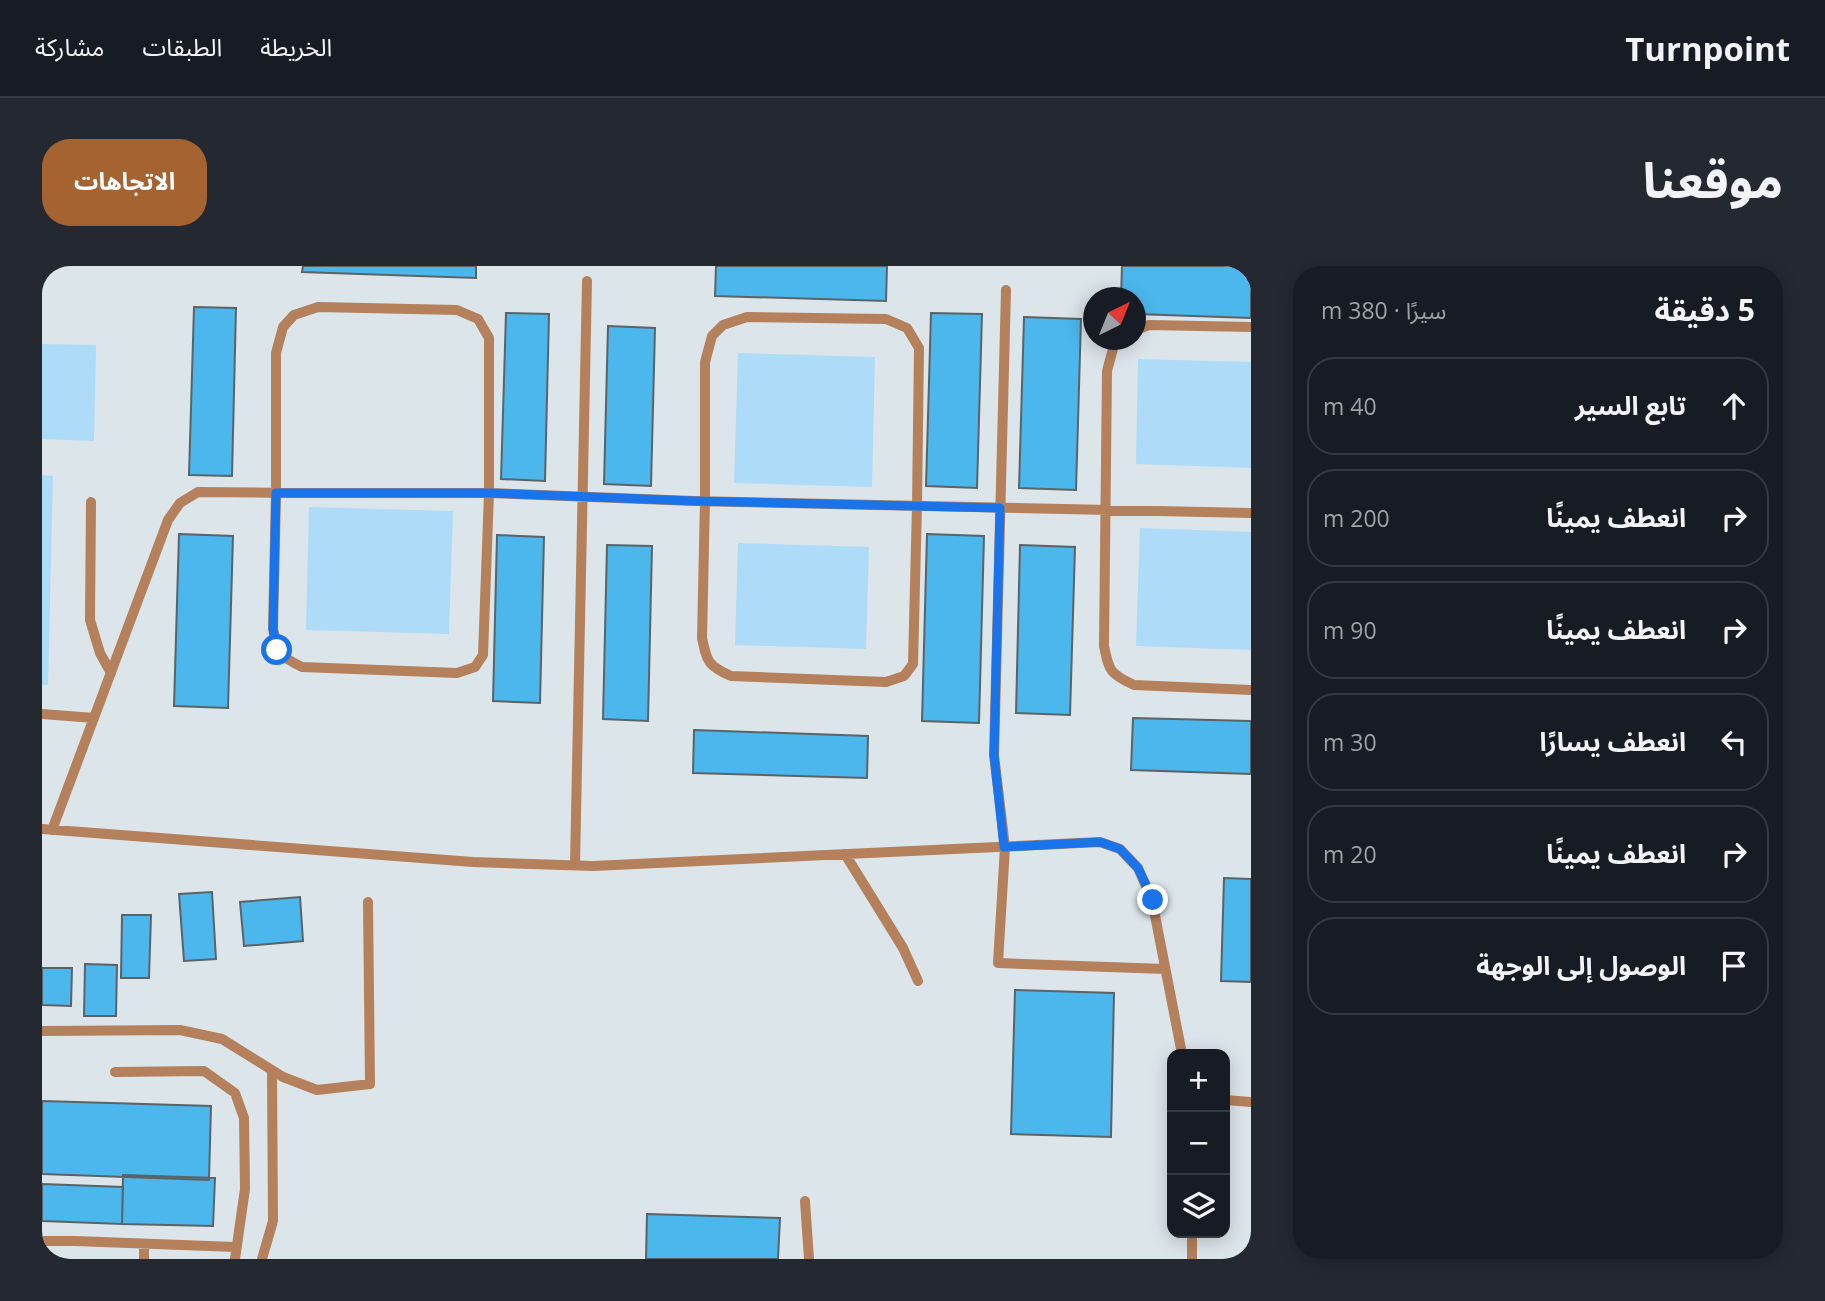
<!DOCTYPE html>
<html lang="ar">
<meta charset="utf-8">
<style>
:root{--surface:#171b24;--page:#242831;--text:#f1f3f6;--muted:#9ea1a6;--line:#363941;--accent:#a66332}
body{margin:0;font-family:"Open Sans","Noto Sans Arabic",sans-serif;background:var(--page);color:var(--text);direction:rtl}
.controls{position:absolute;right:21px;bottom:21px;display:grid;overflow:hidden;border-radius:14px;box-shadow:0 4px 18px #0003}
.controls button{width:63px;height:63px;display:grid;place-items:center;padding:0;border:0;border-bottom:2px solid var(--line);background:var(--surface);color:var(--text);font:35px sans-serif}
.compass{position:absolute;left:1041px;top:21px;width:63px;height:63px;border-radius:50%;background:var(--surface);box-shadow:0 4px 18px #0003;rotate:43deg}
.stop{position:absolute;width:21px;height:21px;margin:-16px;border:5px solid #1a73e8;border-radius:50%;background:#fff}
.stop.end{background:#1a73e8;border-color:#fff;box-shadow:0 2px 7px #0008}
.list{margin:0;padding:0;list-style:none}
h2{display:flex;justify-content:space-between;align-items:center;height:91px;margin:0;padding:0 28px;font-size:30px}
h2 small{font-size:23px;font-weight:400;color:var(--muted)}
.list li{display:grid;grid-template-columns:46px 1fr auto;gap:21px;align-items:center;box-sizing:border-box;height:98px;margin:0 14px 14px;padding:0 14px;border:2px solid var(--line);border-radius:28px}
.list b{display:block;font-size:26px;white-space:nowrap}
.list em{font-size:23px;font-style:normal;color:var(--muted)}
.icon{flex:none;width:38px;height:38px;fill:none;stroke:currentColor;stroke-width:2;stroke-linecap:round;stroke-linejoin:round}
.map{position:relative;flex:none;width:1209px;height:993px;overflow:hidden;direction:ltr;border-radius:28px}
header{display:flex;align-items:center;gap:42px;box-sizing:border-box;height:98px;padding:0 35px;background:var(--surface);border-bottom:2px solid var(--line)}
header strong{font-size:33px}
nav{display:flex;gap:38px;margin-inline-start:auto;font-size:24px}
.intro{display:flex;align-items:center;justify-content:space-between;box-sizing:border-box;height:168px;padding:0 42px}
h1{margin:0;font-size:49px}
.button{padding:18px 32px;border-radius:28px;background:var(--accent);color:#fff;font-size:24px;font-weight:700}
main{display:flex;gap:42px;padding:0 42px}
aside{flex:1;background:var(--surface);border-radius:28px;box-shadow:0 4px 18px #0003}
.map>svg:first-child{display:block}
</style>
<header>
<strong>Turnpoint</strong>
<nav><a>الخريطة</a><a>الطبقات</a><a>مشاركة</a></nav>
</header>
<div class="intro"><h1>موقعنا</h1><a class="button">الاتجاهات</a></div>
<main>
<aside>
<h2>5 دقيقة<small>سيرًا · 380 m</small></h2>
<ul class="list">
<li><svg class="icon" aria-label="ahead" viewBox="0 0 24 24"><path d="M12 20V5M6 11l6-6 6 6"/></svg><div><b>تابع السير</b></div><em>40 m</em></li>
<li><svg class="icon" aria-label="right" viewBox="0 0 24 24"><path d="M7 20v-9h11M14 6l5 5-5 5"/></svg><div><b>انعطف يمينًا</b></div><em>200 m</em></li>
<li><svg class="icon" aria-label="right" viewBox="0 0 24 24"><path d="M7 20v-9h11M14 6l5 5-5 5"/></svg><div><b>انعطف يمينًا</b></div><em>90 m</em></li>
<li><svg class="icon" aria-label="left" viewBox="0 0 24 24"><path d="M17 20v-9H6M10 6l-5 5 5 5"/></svg><div><b>انعطف يسارًا</b></div><em>30 m</em></li>
<li><svg class="icon" aria-label="right" viewBox="0 0 24 24"><path d="M7 20v-9h11M14 6l5 5-5 5"/></svg><div><b>انعطف يمينًا</b></div><em>20 m</em></li>
<li><svg class="icon" aria-label="arrive" viewBox="0 0 24 24"><path d="M6 21V4h12l-3 4 3 4H6"/></svg><div><b>الوصول إلى الوجهة</b></div></li>
</ul>
</aside>
<div class="map">
<svg width="1209" height="993" viewBox="0 0 1209 993">
<rect width="100%" height="100%" fill="#dce5ea"/>
<!-- green -->
<path fill="#aedcf8" d="M0,78L54,79L52,175L0,173Z
M696,87L833,91L830,221L692,217Z
M1096,93L1209,96V202L1094,198Z
M0,209L11,210L6,419H0Z
M267,241L411,245L407,368L264,364Z
M1098,262L1209,266V384L1094,380Z
M696,277L827,281L824,383L693,379Z"/>
<!-- building -->
<path fill="#4bb7ed" stroke="#5b6367" stroke-width="2" d="M261,0H434V12L260,6Z
M674,0H845L844,35L673,30Z
M1080,0H1209V52L1094,48V32H1079Z
M152,41L194,42L190,210L147,209Z
M464,47L507,48L503,215L459,213Z
M889,47L940,48L935,222L884,220Z
M982,51L1039,53L1034,224L977,222Z
M566,60L613,62L609,220L562,218Z
M137,268L191,270L186,442L132,440Z
M885,268L942,270L937,457L880,455Z
M455,269L502,271L498,437L451,435Z
M565,279L610,280L606,455L561,453Z
M978,279L1033,281L1028,449L974,447Z
M1091,452L1209,455V508L1089,504Z
M652,464L826,470L825,512L651,507Z
M1182,612L1209,613V716L1179,715Z
M170,626L174,693L142,695L137,628Z
M258,631L261,675L202,680L198,636Z
M80,649H109L107,712H79Z
M43,698L75,699L74,750H42Z
M0,702H30L29,740L0,739Z
M973,724L1072,727L1069,871L969,868Z
M0,835L169,840L167,914L0,908Z
M81,909L173,912L171,960L80,958Z
M0,918L81,921L80,958L0,955Z
M605,948L738,952L736,993H604Z"/>
<g fill="none" stroke-linecap="round" stroke-linejoin="round">
<!-- service -->
<path stroke="#b5805c" stroke-width="10" d="M964,24L952,489L963,581L956,697L1123,703
M276,41L415,44L436,53L447,72V227L441,389L433,401L415,407L260,401C237,390 236,387 231,363L234,227V87L241,61L252,49Z
M705,51L844,53L865,62L877,82L875,239L871,398L862,410L844,416L689,410C666,400 665,396 660,372L663,234V96L670,70L681,59Z
M1094,64L1107,59L1209,61
M1077,74L1072,79L1065,105L1062,380C1067,405 1068,408 1092,419L1209,424
M49,236L48,354L58,387L69,407
M0,448L52,452
M0,563L431,596L551,600L1058,576L1078,583L1096,602L1110,634L1140,788
M10,564L126,254L138,237L156,226L251,227H447L652,235L1209,247
M803,588L861,682L876,715
M533,599L545,15
M0,765L138,764L180,773L241,811L275,824L328,818L326,636
M73,806L162,805L193,827L202,852L203,923L193,993
M1183,834L1209,836
M763,935L767,993
M1150,967V993
M0,975H33L193,981
M102,993V978
M220,993L231,955L230,804"/>
</g>
<g fill="none" stroke-linecap="round" stroke-linejoin="round">
<!-- route -->
<path stroke="#1a73e8" stroke-width="9" d="M235,384L231,363L234,227H447L652,235L958,242L952,489L962,581L1058,576L1078,583L1096,602L1111,634"/>
</g>
</svg>
<div class="controls">
<button>+</button>
<button>−</button>
<button><svg class="icon" aria-label="layers" viewBox="0 0 24 24"><path d="M12 4l9 5-9 5-9-5zM3 14l9 5 9-5"/></svg></button>
</div>
<svg class="compass" viewBox="-18 -18 36 36"><path d="M0-13l5 13h-10z" fill="#e53935"/><path d="M0 13l5-13h-10z" fill="#9ea1a6"/></svg>
<div class="stop" style="left:235px;top:384px"></div>
<div class="stop end" style="left:1111px;top:634px"></div>
</div>
</main>
